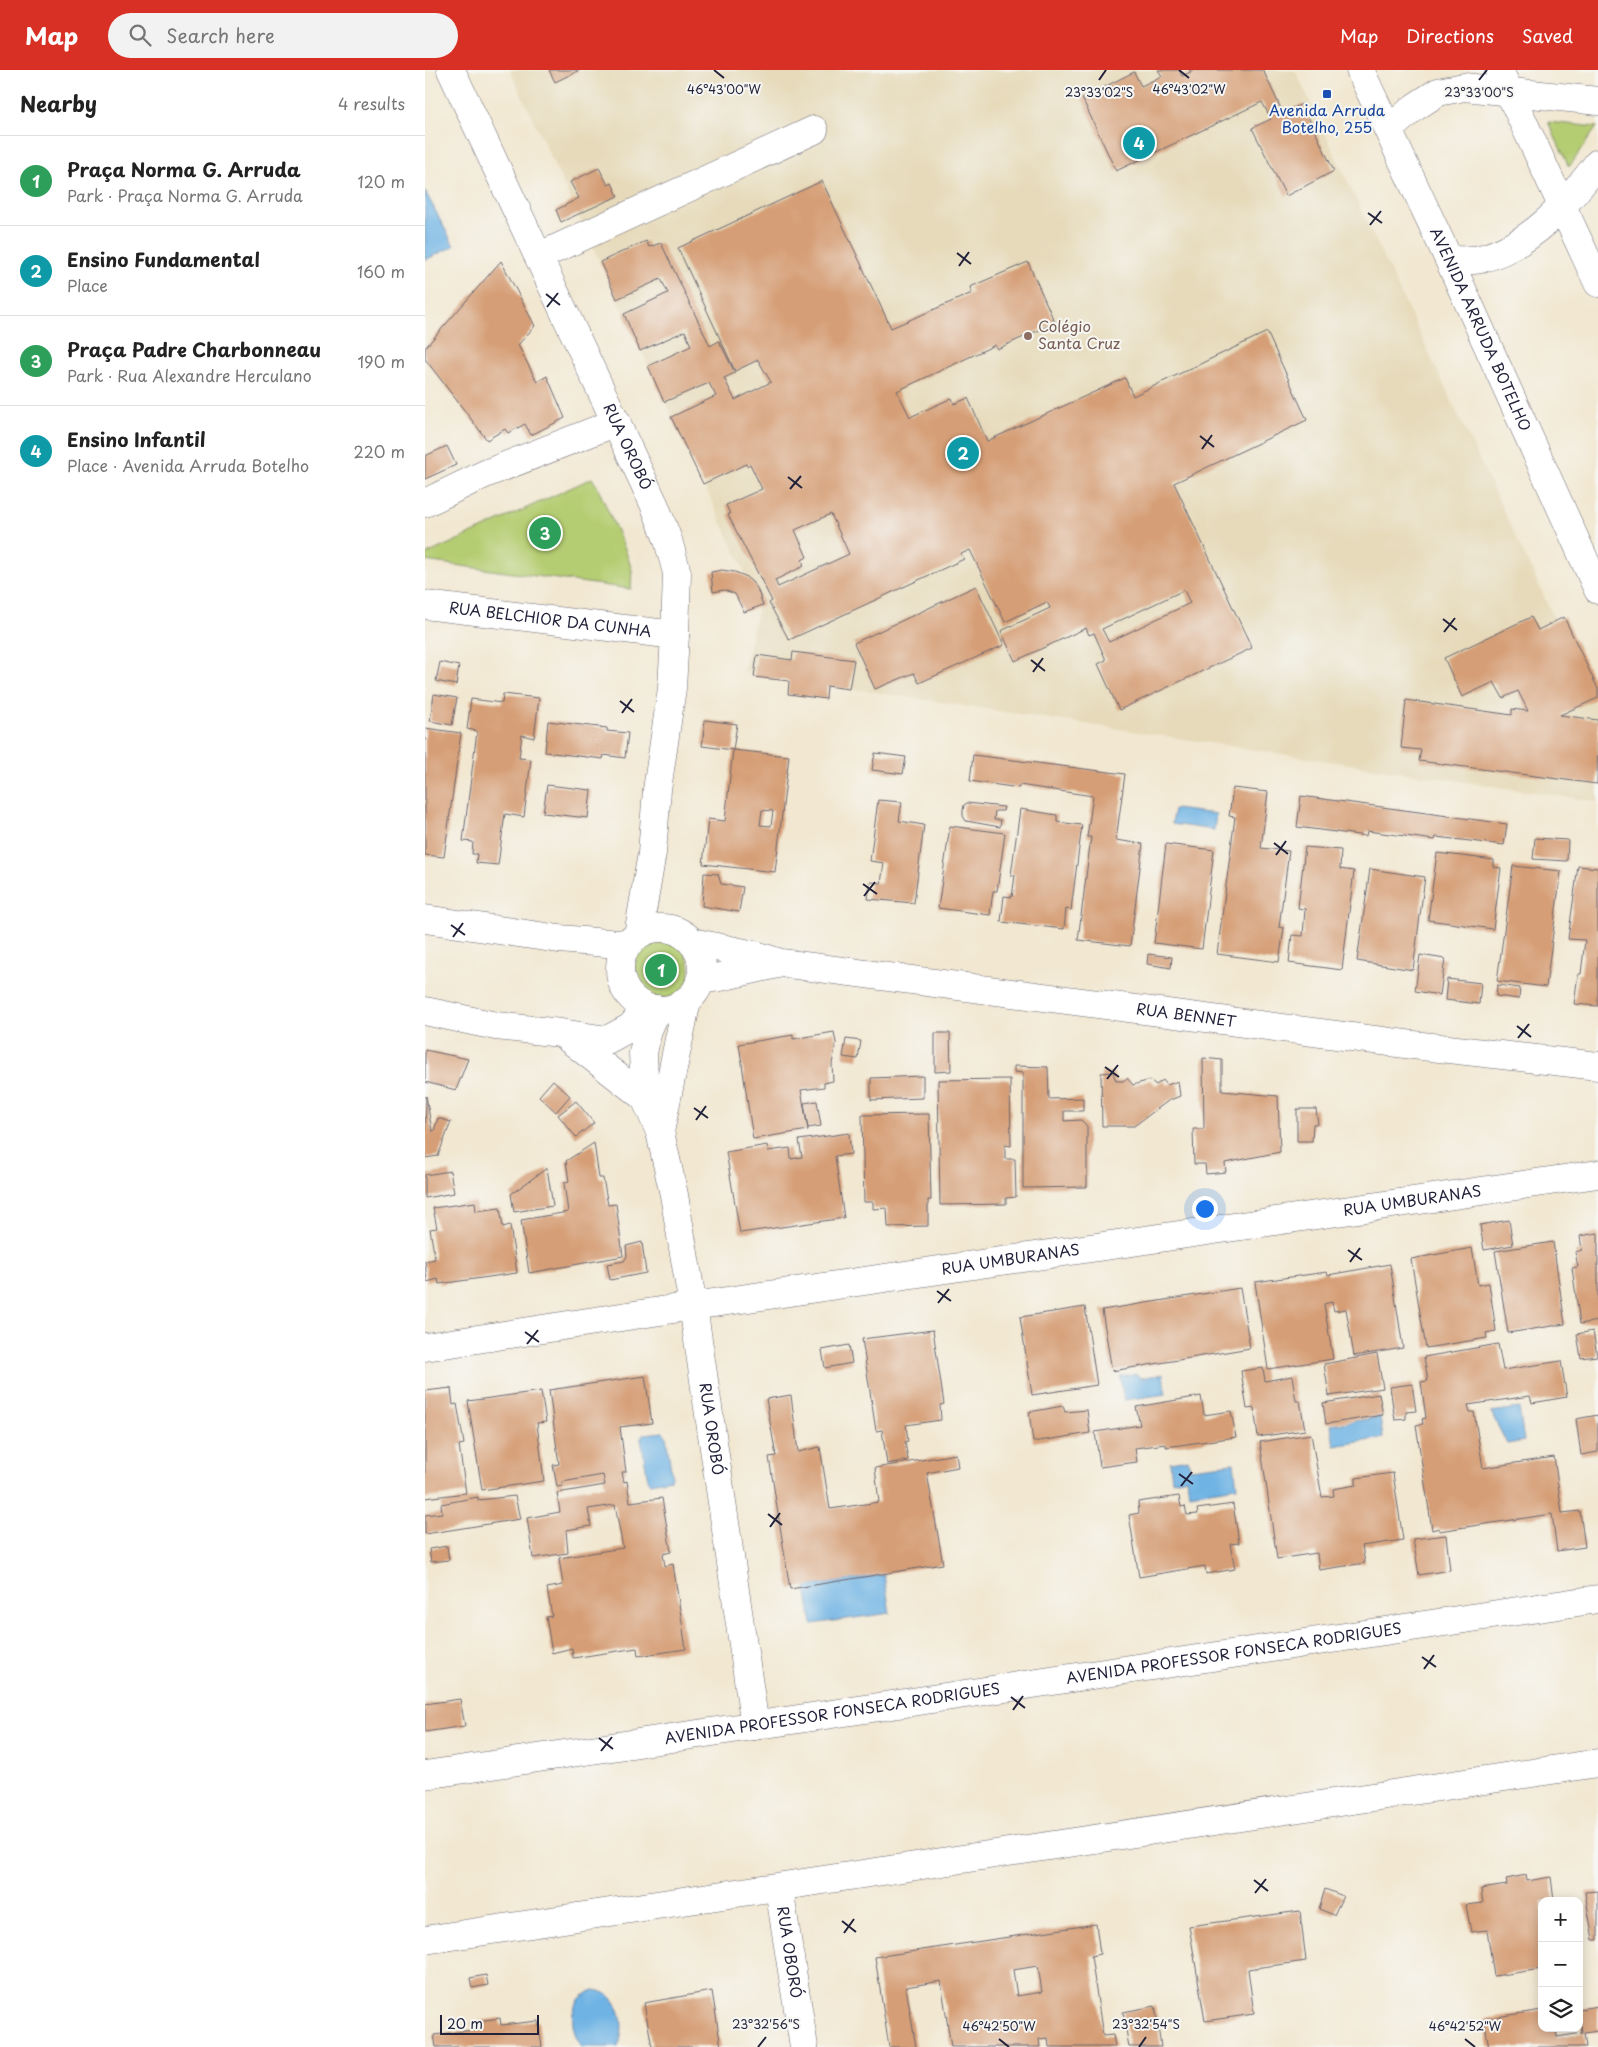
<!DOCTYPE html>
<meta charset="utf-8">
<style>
:root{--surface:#fff;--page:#f2f2f2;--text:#222;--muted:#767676;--line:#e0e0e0;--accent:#d93025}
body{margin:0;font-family:"Playpen Sans",sans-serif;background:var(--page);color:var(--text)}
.controls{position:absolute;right:15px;bottom:15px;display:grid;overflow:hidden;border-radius:10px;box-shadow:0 2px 12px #0003}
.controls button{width:45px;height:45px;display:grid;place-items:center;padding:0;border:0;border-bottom:1px solid var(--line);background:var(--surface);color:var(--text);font:25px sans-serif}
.scale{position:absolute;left:15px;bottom:12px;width:99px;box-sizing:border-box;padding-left:5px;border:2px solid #22223b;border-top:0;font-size:14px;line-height:18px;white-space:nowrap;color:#22223b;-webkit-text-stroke:4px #f6f6f2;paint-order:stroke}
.you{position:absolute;left:779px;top:1138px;width:18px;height:18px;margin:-12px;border:4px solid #fff;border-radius:50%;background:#1a73e8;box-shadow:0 0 0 8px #1a73e833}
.badge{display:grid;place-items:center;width:32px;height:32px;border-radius:50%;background:var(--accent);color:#fff;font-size:16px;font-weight:700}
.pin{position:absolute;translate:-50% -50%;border:2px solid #fff;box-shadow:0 1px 5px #0006}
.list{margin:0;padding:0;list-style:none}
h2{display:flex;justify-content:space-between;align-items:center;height:65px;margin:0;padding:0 20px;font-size:21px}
h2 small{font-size:16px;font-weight:400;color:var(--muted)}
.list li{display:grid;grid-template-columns:32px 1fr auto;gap:15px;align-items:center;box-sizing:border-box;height:90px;padding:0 20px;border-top:1px solid var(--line)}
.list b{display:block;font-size:19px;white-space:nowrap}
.list p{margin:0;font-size:16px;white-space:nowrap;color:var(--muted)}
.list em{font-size:16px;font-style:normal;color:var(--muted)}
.icon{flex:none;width:28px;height:28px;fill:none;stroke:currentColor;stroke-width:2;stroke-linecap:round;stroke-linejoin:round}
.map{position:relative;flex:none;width:1173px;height:1977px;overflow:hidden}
header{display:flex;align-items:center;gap:30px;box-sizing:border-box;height:70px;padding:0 25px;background:var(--accent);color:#fff}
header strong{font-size:24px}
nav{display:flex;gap:28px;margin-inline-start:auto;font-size:18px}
.search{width:350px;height:45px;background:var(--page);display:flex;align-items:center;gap:12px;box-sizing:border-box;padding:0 18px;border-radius:28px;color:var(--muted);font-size:19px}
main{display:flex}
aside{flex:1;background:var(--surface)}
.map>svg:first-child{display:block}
</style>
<header>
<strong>Map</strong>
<div class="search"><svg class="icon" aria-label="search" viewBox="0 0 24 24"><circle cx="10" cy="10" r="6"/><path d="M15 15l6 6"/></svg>Search here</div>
<nav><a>Map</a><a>Directions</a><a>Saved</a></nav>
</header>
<main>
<aside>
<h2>Nearby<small>4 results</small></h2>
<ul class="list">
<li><span class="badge" style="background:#2e9e5b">1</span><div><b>Praça Norma G. Arruda</b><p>Park · Praça Norma G. Arruda</p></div><em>120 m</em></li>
<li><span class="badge" style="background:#0f9aa8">2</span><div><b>Ensino Fundamental</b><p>Place</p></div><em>160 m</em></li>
<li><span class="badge" style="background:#2e9e5b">3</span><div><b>Praça Padre Charbonneau</b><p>Park · Rua Alexandre Herculano</p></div><em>190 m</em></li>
<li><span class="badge" style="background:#0f9aa8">4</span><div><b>Ensino Infantil</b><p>Place · Avenida Arruda Botelho</p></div><em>220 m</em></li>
</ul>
</aside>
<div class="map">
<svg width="1173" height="1977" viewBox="0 0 1173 1977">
<rect width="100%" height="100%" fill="#f6f6f2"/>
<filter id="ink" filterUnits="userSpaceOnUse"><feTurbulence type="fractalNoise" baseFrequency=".02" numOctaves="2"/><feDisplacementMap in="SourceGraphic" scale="10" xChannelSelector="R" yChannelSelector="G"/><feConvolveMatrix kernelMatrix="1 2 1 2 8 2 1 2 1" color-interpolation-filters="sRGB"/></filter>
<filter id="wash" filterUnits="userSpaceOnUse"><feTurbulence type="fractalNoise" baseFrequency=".0096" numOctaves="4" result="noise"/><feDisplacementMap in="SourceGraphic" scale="20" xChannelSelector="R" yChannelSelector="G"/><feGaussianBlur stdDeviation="1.12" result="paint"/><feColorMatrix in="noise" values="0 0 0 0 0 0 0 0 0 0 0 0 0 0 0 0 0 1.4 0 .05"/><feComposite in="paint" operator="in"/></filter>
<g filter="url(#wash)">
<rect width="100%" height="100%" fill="#f2e8d2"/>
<!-- built -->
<path fill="#e6daba" d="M85,0H870L1173,641V732L318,602L334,532Z"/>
<!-- green -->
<path fill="#b5cd72" stroke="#6c7856" d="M1123,52L1172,57L1144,97Z
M167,408L172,416L200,479L207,500L206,519L0,491V485Z
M209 900a28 28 0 1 1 56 0a28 28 0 1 1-56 0Z"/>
<!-- water -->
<path fill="#6eb3e4" stroke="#486a90" d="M0,121L29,176L0,190Z
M749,739L791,744L789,760L747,754Z
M710,1304L716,1308L738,1304L741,1324L699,1330L695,1306Z
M1094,1338L1099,1371L1082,1374L1066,1342Z
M955,1347L958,1368L909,1376L906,1355Z
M238,1362L241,1366L247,1407L246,1409L226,1413L223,1410L216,1368L219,1364Z
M763,1389L765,1398L809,1393L812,1417L764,1424L762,1408L747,1411L745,1392Z
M459,1505L465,1543L387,1554L381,1517Z
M169,1920C196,1922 202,1955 193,1977H156C144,1956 142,1929 169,1920Z"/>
<g id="blocks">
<!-- building -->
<path fill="#d59e76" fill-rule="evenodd" d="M124,0H155L130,12Z
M733,0H754L757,6L766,2L764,0H838L858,43L877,34L909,101L861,126L827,58L846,49L837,32L691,101L657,28L709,2L716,16L737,6Z
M174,98L183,115L187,113L193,126L136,152L131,140L154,128L145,112Z
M397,111L466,258L547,223L545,217L603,192L630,253L572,279L570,275L472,321L485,347L527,328L529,334L543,328L562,371L700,308L708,326L842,262L882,350L749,413L827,578L694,640L673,594L681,590L669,563L664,565L661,558L590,591L576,561L625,538L622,532L580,552L545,480L536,484L539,489L364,570L344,533L347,531L303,445L305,444L301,435L337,419L325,394L322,396L321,394L278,414L246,347L291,326L284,313L239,332L223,296L266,276L260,261L215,281L199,244L243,223L236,209L192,229L175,192L221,171L224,177L236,173L285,276L294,271L310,303L299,308L310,330L346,312L333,290L310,301L253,178ZM406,444L424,484L353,517L350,510L379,496L377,490L382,487L370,460ZM759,520L765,533L684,572L677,559Z
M76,191L110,256L93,275L112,312L122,306L140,348L106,365L100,354L83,363L80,359L62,370L0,289V278Z
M22,376L31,395L0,409V386Z
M297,500L310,502L320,506L327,512L332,518L338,535L319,542L310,524L299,520L288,522L286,502Z
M551,516L579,575L494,613L489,603L450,619L429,573Z
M1106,547L1113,560L1139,547L1173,619V628L1135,645L1173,650L1172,714L994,691L996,680L976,678L981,630L1087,645V639L1103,641L1093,621L1078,628L1069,612L1037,627L1019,588Z
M368,582L429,590L424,619L402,616L401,629L363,624L364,611L329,607L332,585L367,590Z
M15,592L34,596L31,615L11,611Z
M9,624L32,628L27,655L5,651Z
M78,624L114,628L109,668L97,665L94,688L106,689L99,747L80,744L73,795L51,793L52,784H47L48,772L38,771L52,661L42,659L46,629L77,633Z
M280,650L312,654L308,680L277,676Z
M123,651L182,658V661L203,663L200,688L179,685L178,689L120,682Z
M0,658L36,663L19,787L0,785Z
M308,680L364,686L350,802L278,794L283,749L300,751ZM337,740L348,741L346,756L335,755Z
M450,683L481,687L478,704L447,700Z
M548,685L700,704L691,770L718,774L705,876L653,870L666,767H662L668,726L594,715V718L545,711Z
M122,715L166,720L163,748L118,743Z
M808,718L843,722L836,778L864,781L854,857L859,858L854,892L792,884L810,747L804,746Z
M876,726L1082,754L1079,775L1011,767L1010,770L942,761L941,766L872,757Z
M453,730L477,732L474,751L499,755L489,833L443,829L445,812L456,813L459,793L445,791Z
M542,733L579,737L578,741H570L569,750H576L575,757L541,751L538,746V741L539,735Z
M595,739L632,745V752L657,755L646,840L641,839L639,859L576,852L579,826L587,827L590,805H586Z
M525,756L580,763L572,821H568L565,845L513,838Z
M1110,768L1143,770L1142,791L1108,789Z
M741,774L789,780L777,879L729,873Z
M880,777L916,780L915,799L929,801L917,900L864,893L867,865L878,866L880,839L873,838Z
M1012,783L1069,790V797L1076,798L1068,859L1003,850Z
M1088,796L1136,801L1121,917L1072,911Z
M1153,796L1173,798V936L1149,934L1153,904H1156L1160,870L1143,869Z
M945,799L1000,807L988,900L932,891Z
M279,803L293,804L296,814L318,817L314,842L277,836Z
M723,884L747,887L746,898L722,894Z
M995,885L1020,889L1015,925L990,921Z
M1022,909L1056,913L1054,934L1020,930Z
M1072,915L1095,918L1094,929L1071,926Z
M409,962L411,973L407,994L408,1011L399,1013V1017L376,1020L383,1060L328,1069L314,974L368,965V969Z
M510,963H525L526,1001L510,1002Z
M421,969L436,971L433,989L418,987Z
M0,980L43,989L31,1020L0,1012Z
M778,988L797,990V1021L853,1026L855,1082L800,1093L801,1102L781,1104L780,1094H769L768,1059H779Z
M589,996L623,997L624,1029L658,1028V1041H639V1051L656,1050L662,1056V1117L598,1118V1003L589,1002Z
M688,1002L691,1011H698L702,1008L708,1015L725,1010L731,1015L738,1010L742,1015L753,1011L755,1026L743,1031L709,1056H677L676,1003Z
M498,1006V1028L446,1030V1008Z
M585,1009L586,1076L580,1075V1089H590L591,1127L581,1128V1134L515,1135L513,1010Z
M128,1010L145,1026L131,1042L114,1026Z
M1,1026L7,1061H9L13,1048L26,1052L13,1086L0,1088Z
M151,1031L169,1053L151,1067L133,1045Z
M392,1031L396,1056L383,1058L379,1033Z
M872,1039H891L893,1054H888L887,1071H872Z
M504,1044L506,1130H503V1156L463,1157L462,1138L448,1139V1132H439L437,1045Z
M424,1063L426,1084L410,1086L419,1148L315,1163L301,1082L342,1075L343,1081L365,1078L366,1089L377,1087L374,1070Z
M169,1073L174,1108H178L183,1135L191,1134L198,1186L104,1203L96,1150L143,1142L139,1113L144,1112L141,1091Z
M122,1098L128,1136L89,1142L86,1124Z
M25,1101L29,1123L0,1128V1105Z
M50,1132L51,1141L75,1138L78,1157L85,1155L92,1203L14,1214L13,1209L2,1212L0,1191L10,1189L5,1159L12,1158L8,1138Z
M1084,1150L1088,1175L1059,1180L1055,1155Z
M1173,1163V1251L1155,1254L1147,1198L1153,1197L1150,1182L1157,1180L1155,1166Z
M217,1172L221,1203L185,1210L182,1194L199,1191L202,1186L201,1176Z
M1128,1172L1140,1254L1083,1263L1070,1181Z
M1047,1178L1053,1215L1064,1213L1071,1261L1061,1263L1062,1268L1001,1278L986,1189Z
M965,1194L978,1278L929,1286L921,1239L909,1241L907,1232L899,1234L908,1289L843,1299L830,1212L902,1202L903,1205Z
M815,1218L825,1278L687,1301L677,1240Z
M660,1237L672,1315L607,1325L595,1247Z
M508,1260L519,1334L515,1335L516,1350L481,1355L483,1371L480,1372L483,1390L462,1394L457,1360L451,1361L437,1269Z
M1168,1261L1172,1286L1156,1288L1152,1264Z
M1073,1274L1078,1300L1136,1291L1142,1327L1107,1333L1105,1326L1043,1335L1045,1342H1049L1058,1398L1129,1387L1137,1443L1155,1441L1160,1477L1132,1481L1127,1444L1014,1461V1458L1007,1460L991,1355L998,1354L997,1349L1001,1348L996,1312L1003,1311L999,1287Z
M424,1275L427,1293L400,1298L397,1280Z
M952,1284L958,1318L904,1326L899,1294Z
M838,1298L840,1311L867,1306L871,1331H875L880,1360L833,1367L829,1338L822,1339L816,1301Z
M220,1306L227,1353L195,1357L201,1402H197L199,1412L202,1411L205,1432L237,1428L246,1482L238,1484L240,1496L248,1494L261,1579L213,1586L212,1578L148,1588L147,1578L127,1583L121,1547L127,1546L122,1518L138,1515L134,1488L198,1478L190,1435L163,1439L166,1456L141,1460L143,1483L108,1488L102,1448L135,1442L132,1423L180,1415L178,1405L137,1412L138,1416L132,1417L128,1395L134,1394L124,1320Z
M987,1314L991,1341L981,1342V1349L970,1350L965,1317Z
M26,1318L28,1335L32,1334L39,1374L34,1375L41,1423L0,1428V1321Z
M116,1321L121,1352L112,1353L119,1411L57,1420L43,1331Z
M954,1324L958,1345L901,1354L898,1333Z
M366,1325L373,1382L395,1377L405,1439L454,1432L450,1398L531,1384L533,1397L502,1403L518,1494L365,1519L344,1387L351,1386L341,1329Z
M776,1326L779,1345L806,1341L811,1367L741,1377V1374L710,1378L712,1392L675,1397L670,1362L715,1355L711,1337Z
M638,1336L640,1342L662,1340L665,1363L608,1372L604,1342Z
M1173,1345V1382L1156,1385L1151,1349Z
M886,1364L897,1427L909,1426L908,1419L931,1415V1408L968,1403L978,1470L937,1476L940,1493L894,1500L892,1483L852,1489L835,1372Z
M90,1426L95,1449L0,1464V1445L17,1443L16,1434L53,1427V1430Z
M754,1426L756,1437L760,1436L762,1445L773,1444L772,1439L808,1434L814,1473L805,1474L810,1499L781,1504L780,1496L714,1507L704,1445L714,1443L713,1432Z
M1021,1465L1025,1500L994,1505L988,1469Z
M22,1476L24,1490L6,1492L4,1479Z
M35,1629L40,1656L0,1662V1634Z
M1101,1805L1102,1811L1126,1807L1129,1831H1117V1899L1069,1906L1062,1860L1046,1862L1041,1835L1058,1833L1056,1819L1082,1815L1081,1809Z
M900,1819L918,1826L909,1845L894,1839Z
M1173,1821V1870H1168L1160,1822Z
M875,1841L881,1891L823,1899L829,1944L780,1951L764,1856Z
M671,1854L675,1884L666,1886L678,1966L688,1965L690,1977H624L623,1968L614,1969L615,1977H526L516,1911L481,1917L491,1977H464L450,1887ZM613,1896L617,1922L592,1926L588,1900Z
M61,1905L63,1915L47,1918L45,1908Z
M287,1921L296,1977H227L219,1933Z
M730,1936L736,1977H704L698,1942Z
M1173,1936V1961L1159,1963L1161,1977H1064L1059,1949L1117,1940V1958H1131L1132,1967L1157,1963L1154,1939Z
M75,1948L76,1955L113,1951L117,1977H11L9,1965L48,1960L46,1952Z"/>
</g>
</g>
<g filter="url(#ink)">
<use href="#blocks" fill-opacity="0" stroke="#6b6770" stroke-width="1"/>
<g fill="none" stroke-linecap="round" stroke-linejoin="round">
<!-- minor casing -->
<g stroke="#6b6770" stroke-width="29">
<g id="minor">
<path id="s1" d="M26,0L230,436L243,470L252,503L250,565L247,618L232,720L227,783L213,865"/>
<path id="s2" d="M935,0L1024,190L1173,520"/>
<path d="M1074,0L1173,213"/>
<path d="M964,59L990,37L1013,22L1039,17L1173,31"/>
<path d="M115,186L389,60"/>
<path d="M1024,190C1034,190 1046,191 1055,189C1106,176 1143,133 1173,93"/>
<path d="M0,433L60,404L192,352"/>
<path id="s3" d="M0,535L250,565"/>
<path d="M0,849L134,869L194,874L204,872"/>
<circle cx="236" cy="899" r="41"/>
<path id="s4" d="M267,872L334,886L356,893L988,975L1173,996"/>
<path d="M275,910L295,907L352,894"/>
<path id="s5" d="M232,939L223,960L218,983L220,1028L235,1062L249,1125L268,1236L330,1656"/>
<path d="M0,941L71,956L136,963L182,970L206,957L214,947L217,935"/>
<path d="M139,965L220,1028"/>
<path d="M235,1062L262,930"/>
<path id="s6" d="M0,1277L268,1236L1173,1104"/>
<path id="s7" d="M354,1818L379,1977"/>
</g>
</g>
<!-- highway casing -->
<g stroke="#6b6770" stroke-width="29">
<g id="highway">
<path id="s8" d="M0,1705L1173,1529"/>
<path d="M0,1870L1173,1693"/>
</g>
</g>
<!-- minor -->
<use href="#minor" stroke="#fff" stroke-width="28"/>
<!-- highway -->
<use href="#highway" stroke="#fff" stroke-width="28"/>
</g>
</g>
<!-- ticks -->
<path fill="none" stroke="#22223b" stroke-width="2" d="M289,0L299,8M754,0L764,8M674,10L681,0M1054,10L1062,0M943,143L957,153M945,155L956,141M532,183L546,194M534,196L544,182M121,224L135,235M122,237L133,223M775,366L789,377M777,379L787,365M363,407L377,418M365,419L376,406M1018,549L1032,560M1019,562L1030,548M606,590L620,601M608,602L618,588M195,631L209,642M197,643L207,629M849,773L863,784M851,785L861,771M438,814L452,824M439,826L450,812M26,855L40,865M28,867L38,853M1092,956L1106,967M1093,968L1104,954M680,997L694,1007M682,1009L693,995M269,1038L283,1048M271,1050L281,1036M923,1180L937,1190M925,1192L935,1178M512,1221L526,1231M513,1233L524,1219M100,1262L114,1272M102,1274L113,1260M754,1404L768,1414M756,1416L767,1402M343,1444L357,1455M345,1457L355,1443M997,1587L1011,1597M999,1599L1009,1585M586,1627L600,1638M588,1640L598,1626M174,1668L188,1679M176,1681L187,1667M829,1810L843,1821M830,1823L841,1809M417,1851L431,1862M419,1863L429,1849M574,1969L584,1977M1040,1969L1050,1977M333,1977L341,1967M714,1977L721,1967"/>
<!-- markers -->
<rect fill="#1a4fb4" stroke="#f6f6f2" stroke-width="2" x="897" y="19" width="10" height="10" rx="2.5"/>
<circle fill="#8d6e63" stroke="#f6f6f2" stroke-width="2" cx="603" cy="266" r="5"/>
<g text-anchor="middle" stroke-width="4" stroke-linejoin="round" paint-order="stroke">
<!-- transit labels -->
<g font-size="15" fill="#164399" stroke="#f6f6f2">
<text x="902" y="46">Avenida Arruda<tspan x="902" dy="17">Botelho, 255</tspan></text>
</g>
<!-- education labels -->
<g font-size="15" fill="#785e54" stroke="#f6f6f2" text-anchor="start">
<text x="613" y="262">Colégio<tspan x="613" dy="17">Santa Cruz</tspan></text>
</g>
<!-- street labels -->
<g font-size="15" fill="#22223b" stroke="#f6f6f2">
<text dy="5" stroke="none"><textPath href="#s2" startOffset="286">AVENIDA ARRUDA BOTELHO</textPath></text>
<text dy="5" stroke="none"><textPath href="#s1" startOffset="416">RUA OROBÓ</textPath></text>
<text dy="5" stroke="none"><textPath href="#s3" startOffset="126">RUA BELCHIOR DA CUNHA</textPath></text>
<text dy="5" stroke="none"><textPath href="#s4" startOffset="500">RUA BENNET</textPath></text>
<text dy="5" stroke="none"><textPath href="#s6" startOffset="998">RUA UMBURANAS</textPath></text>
<text dy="5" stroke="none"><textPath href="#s6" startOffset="592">RUA UMBURANAS</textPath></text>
<text dy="5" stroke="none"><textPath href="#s5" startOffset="430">RUA OROBÓ</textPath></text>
<text dy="5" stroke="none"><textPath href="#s8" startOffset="818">AVENIDA PROFESSOR FONSECA RODRIGUES</textPath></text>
<text dy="5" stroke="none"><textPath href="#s8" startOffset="412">AVENIDA PROFESSOR FONSECA RODRIGUES</textPath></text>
<text dy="5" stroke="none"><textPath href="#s7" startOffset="65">RUA OBORÓ</textPath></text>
</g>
</g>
<g font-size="12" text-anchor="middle" fill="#22223b" stroke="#f6f6f2" stroke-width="4" stroke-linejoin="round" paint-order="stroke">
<text x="299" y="24">46°43'00"W</text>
<text x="764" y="24">46°43'02"W</text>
<text x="674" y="27">23°33'02"S</text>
<text x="1054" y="27">23°33'00"S</text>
<text x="341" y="1959">23°32'56"S</text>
<text x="721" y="1959">23°32'54"S</text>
<text x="574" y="1961">46°42'50"W</text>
<text x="1040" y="1961">46°42'52"W</text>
</g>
</svg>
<div class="controls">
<button>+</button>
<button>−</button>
<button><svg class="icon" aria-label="layers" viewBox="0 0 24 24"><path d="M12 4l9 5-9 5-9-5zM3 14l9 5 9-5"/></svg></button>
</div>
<div class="scale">20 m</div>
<div class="you"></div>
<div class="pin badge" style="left:236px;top:900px;background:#2e9e5b">1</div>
<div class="pin badge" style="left:538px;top:383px;background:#0f9aa8">2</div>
<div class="pin badge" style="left:120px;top:463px;background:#2e9e5b">3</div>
<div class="pin badge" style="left:714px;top:73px;background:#0f9aa8">4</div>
</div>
</main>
